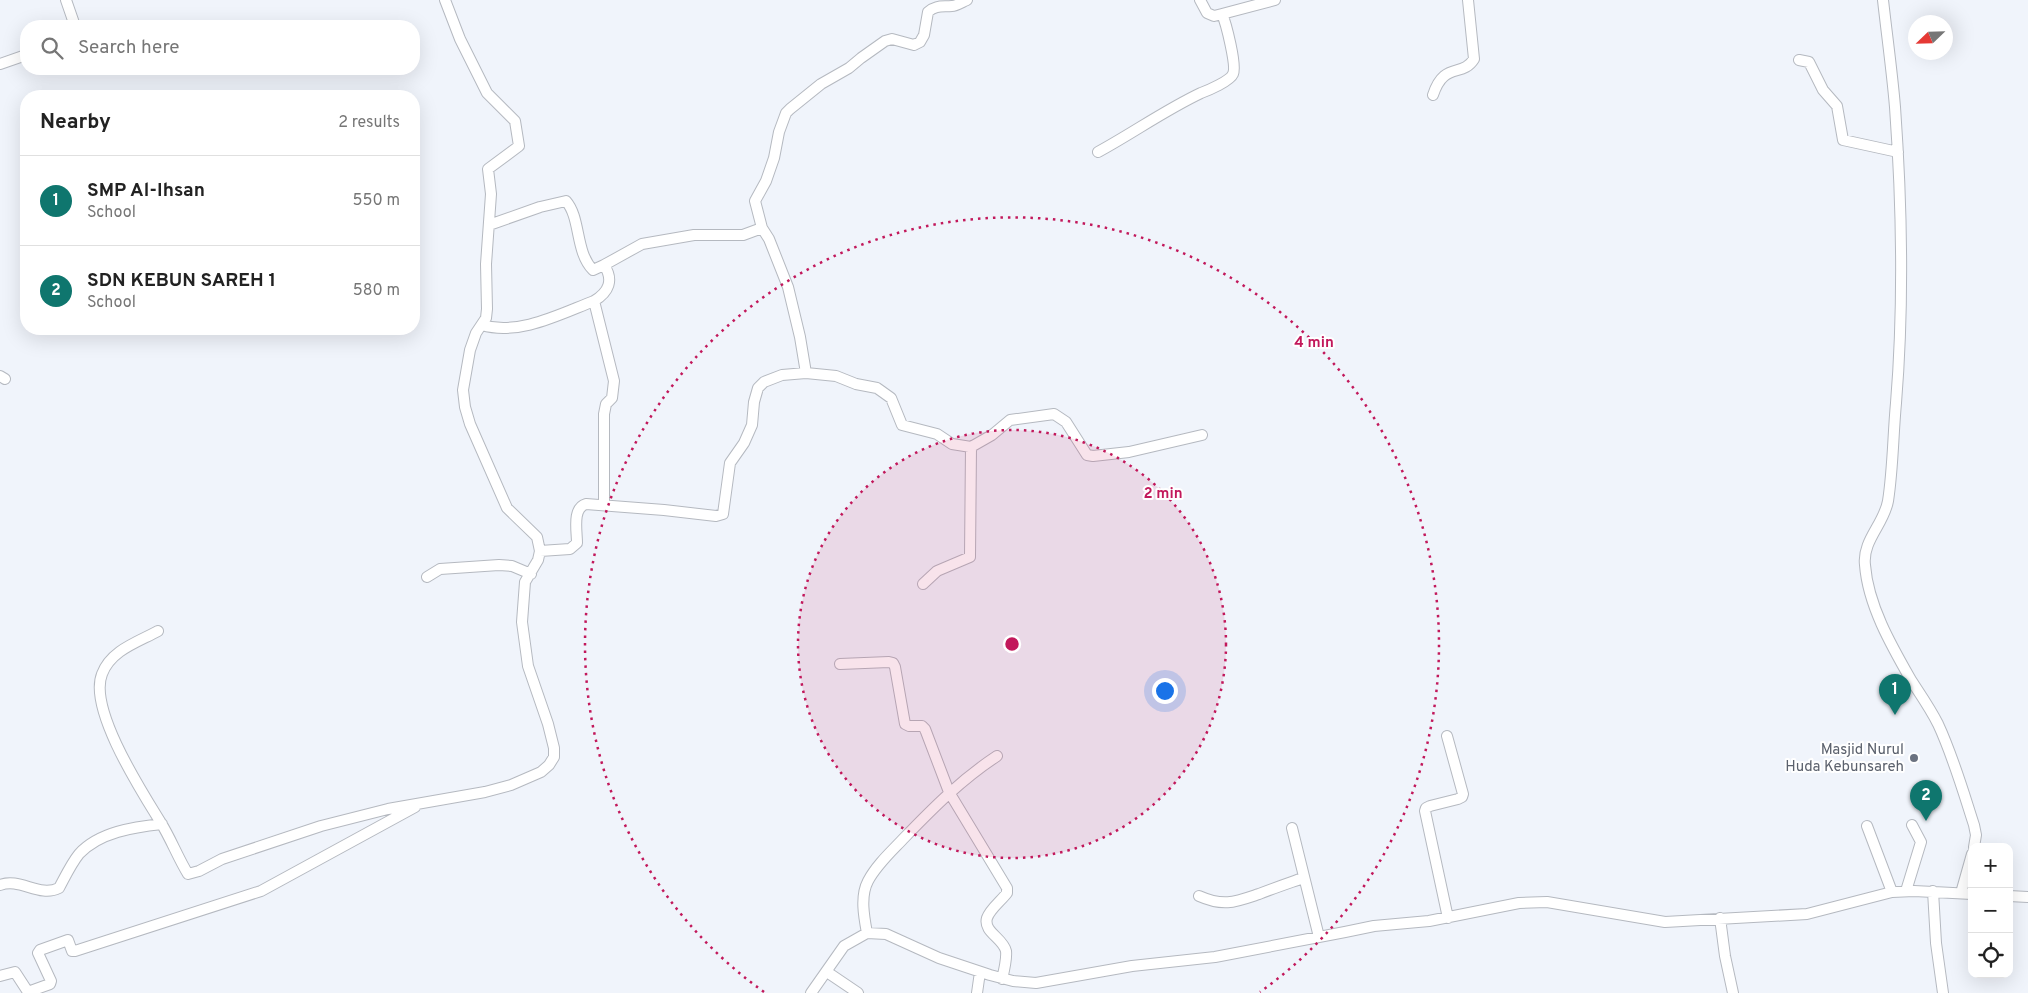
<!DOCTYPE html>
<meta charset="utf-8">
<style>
:root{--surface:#fff;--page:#f6f6f6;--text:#222;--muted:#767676;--line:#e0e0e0;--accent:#0f766e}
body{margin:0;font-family:Overpass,sans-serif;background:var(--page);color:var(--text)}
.controls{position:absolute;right:15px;bottom:15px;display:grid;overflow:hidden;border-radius:10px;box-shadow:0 5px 20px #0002}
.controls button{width:45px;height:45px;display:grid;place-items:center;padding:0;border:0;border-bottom:1px solid var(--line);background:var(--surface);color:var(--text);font:25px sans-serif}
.compass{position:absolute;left:1908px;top:15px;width:45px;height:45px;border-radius:50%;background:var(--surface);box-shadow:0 5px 20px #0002;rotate:247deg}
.you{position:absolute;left:1164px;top:690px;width:18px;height:18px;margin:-12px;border:4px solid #fff;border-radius:50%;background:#1a73e8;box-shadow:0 0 0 8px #1a73e833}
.badge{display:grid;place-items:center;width:32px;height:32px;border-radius:50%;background:var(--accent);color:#fff;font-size:16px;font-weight:700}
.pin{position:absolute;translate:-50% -41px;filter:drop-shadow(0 1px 2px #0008)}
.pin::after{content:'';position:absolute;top:26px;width:18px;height:15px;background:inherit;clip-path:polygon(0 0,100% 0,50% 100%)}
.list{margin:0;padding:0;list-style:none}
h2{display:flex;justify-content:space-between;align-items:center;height:65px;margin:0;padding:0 20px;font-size:21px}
h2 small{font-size:16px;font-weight:400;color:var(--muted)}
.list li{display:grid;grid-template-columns:32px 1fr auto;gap:15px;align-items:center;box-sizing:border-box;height:90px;padding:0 20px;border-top:1px solid var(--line)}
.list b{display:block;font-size:19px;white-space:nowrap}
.list p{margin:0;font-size:16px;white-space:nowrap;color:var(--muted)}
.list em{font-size:16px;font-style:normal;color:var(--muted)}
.icon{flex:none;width:28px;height:28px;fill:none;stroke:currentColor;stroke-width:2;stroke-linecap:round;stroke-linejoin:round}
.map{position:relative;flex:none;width:2028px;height:993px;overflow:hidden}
.search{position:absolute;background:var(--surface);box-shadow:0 5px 20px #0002;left:20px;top:20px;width:400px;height:55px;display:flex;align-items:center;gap:12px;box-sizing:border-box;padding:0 18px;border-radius:20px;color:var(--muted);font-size:19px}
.panel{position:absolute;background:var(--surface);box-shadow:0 5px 20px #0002;left:20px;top:90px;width:400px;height:245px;border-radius:20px}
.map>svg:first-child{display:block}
</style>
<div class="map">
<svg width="2028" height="993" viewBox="0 0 2028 993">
<rect width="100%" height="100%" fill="#f0f4fb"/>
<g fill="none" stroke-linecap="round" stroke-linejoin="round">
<!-- minor casing -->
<g stroke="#b5b9c0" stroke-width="12">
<path id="minor" d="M66,0L75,26
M1200,0L1207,13L1214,16L1222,14
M1883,0C1887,36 1892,71 1895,107C1902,205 1904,305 1896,403C1893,435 1893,469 1888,501C1884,524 1862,541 1865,565C1868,605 1891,645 1911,680C1920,694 1930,708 1938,724C1953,756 1963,791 1974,825L1976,835L1974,847
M1799,60L1809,62L1823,90L1837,106L1843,140L1898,152
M0,64L26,55
M1433,95C1444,61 1462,78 1474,59L1468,0
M1098,152C1133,133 1165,110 1201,93C1209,90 1230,81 1233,74C1237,66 1226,23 1222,14L1275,0
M489,225L540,207L566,201C581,218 575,252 593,270L604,265C614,280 609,292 594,301L614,381L612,398L606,404L604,414V504
M604,265L642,244L694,235H743L762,228
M482,325C519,336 560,314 594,301
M806,373L800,337L788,287L769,239L762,228L755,201L766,181L774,158L779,132L786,113L790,109L821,84L849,68L861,58L885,41L892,39L914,45L920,42L924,35L928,12C936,5 942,7 952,6C957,6 962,2 967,0
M0,376L5,379
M540,551L570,549L577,543C577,531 572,508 586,504L664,510L716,516L723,514L730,463L744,443L752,425L754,402L758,388L764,382L782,375L806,373L836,376L856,384L877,388L891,398L902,425L937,434L952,444L971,447L992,435L1010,420L1054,414L1066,422L1087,455L1093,456L1129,452L1202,435
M427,577L440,569L499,565L512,566L531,574
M923,584L937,571L970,557L971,447
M158,631C138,642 111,650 102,674C88,709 142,792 161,823C171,839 178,858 188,874L199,871L222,859L321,826L388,809L485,792L511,785L541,772L549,765L554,757V748L548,724L528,666L522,622L525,582L538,560L540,551L537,537L507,508L470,424L465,407L463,390L470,350L476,333L486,318L487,309L486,264L491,194L488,169L519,146L515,121L487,93L460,39L445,0
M840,664L889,662L893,663L895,667L905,724L909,726H922L925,729L949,792L1007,888V893C1001,901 990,909 987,918C983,932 1003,938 1006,951C1007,959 1004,971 1002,979
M1447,736L1463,794L1462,797L1458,799L1430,806L1426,808L1425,811L1448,918
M1867,826L1892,892
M1292,828L1319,937
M0,885C20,877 39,898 59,888C65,877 71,864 79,854C99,832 134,827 162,824
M1906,891L1921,842L1912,825
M1933,891L1936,943L1943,993
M1961,893L1972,854
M1199,896C1224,907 1235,902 1259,894C1274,888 1289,883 1303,878
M2009,896L2028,897
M1720,918L1725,956L1733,993
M867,933C864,917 860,896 868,881C877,864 892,851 905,837C934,807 962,779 997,756
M827,972L858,993
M0,976L15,972L28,992L50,984L51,981L38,953L40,950L68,940L72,951H75L261,891L415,807
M811,993L844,946L867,933L886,934L939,958L990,975L1013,981L1036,983L1132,966L1215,957L1345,932L1374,926L1429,921L1519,903L1547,902L1665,922L1807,914L1892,892L1914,891L1972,894
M977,993L980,972"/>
</g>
<!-- minor -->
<use href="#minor" stroke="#fff" stroke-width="10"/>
</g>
<!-- distance rings -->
<circle cx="1012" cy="644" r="214" fill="#c2185b" fill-opacity=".12"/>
<g fill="none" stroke="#c2185b" stroke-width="2.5" stroke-dasharray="2.5 5">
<circle cx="1012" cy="644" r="214"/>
<path d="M764 992A427 427 0 1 1 1260 992"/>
</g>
<!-- markers -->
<circle fill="#6b7280" stroke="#fff" stroke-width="2" cx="1914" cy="758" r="5"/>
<g text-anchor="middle" stroke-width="4" stroke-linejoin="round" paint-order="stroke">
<!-- worship labels -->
<g font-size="15" fill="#5b616d" stroke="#fff" text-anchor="end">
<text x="1904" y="754">Masjid Nurul<tspan x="1904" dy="17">Huda Kebunsareh</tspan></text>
</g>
</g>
<circle cx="1012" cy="644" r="8" fill="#c2185b" stroke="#fff" stroke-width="2.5"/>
<g font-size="15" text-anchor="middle" font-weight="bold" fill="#c2185b" stroke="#fff" stroke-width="4" stroke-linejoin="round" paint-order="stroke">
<text x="1314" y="347">4 min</text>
<text x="1163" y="498">2 min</text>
</g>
</svg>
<div class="controls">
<button>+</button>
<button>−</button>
<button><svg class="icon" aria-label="locate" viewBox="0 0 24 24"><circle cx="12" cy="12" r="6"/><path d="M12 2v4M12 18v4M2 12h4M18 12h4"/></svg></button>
</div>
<svg class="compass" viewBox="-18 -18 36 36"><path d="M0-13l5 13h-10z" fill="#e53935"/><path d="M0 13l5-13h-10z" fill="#767676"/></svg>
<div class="you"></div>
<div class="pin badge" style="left:1895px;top:715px">1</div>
<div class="pin badge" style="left:1926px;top:821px">2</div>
<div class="search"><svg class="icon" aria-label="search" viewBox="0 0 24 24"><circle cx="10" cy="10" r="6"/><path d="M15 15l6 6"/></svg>Search here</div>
<section class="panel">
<h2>Nearby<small>2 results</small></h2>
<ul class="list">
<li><span class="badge">1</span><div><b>SMP Al-Ihsan</b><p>School</p></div><em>550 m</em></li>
<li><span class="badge">2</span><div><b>SDN KEBUN SAREH 1</b><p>School</p></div><em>580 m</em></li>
</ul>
</section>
</div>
